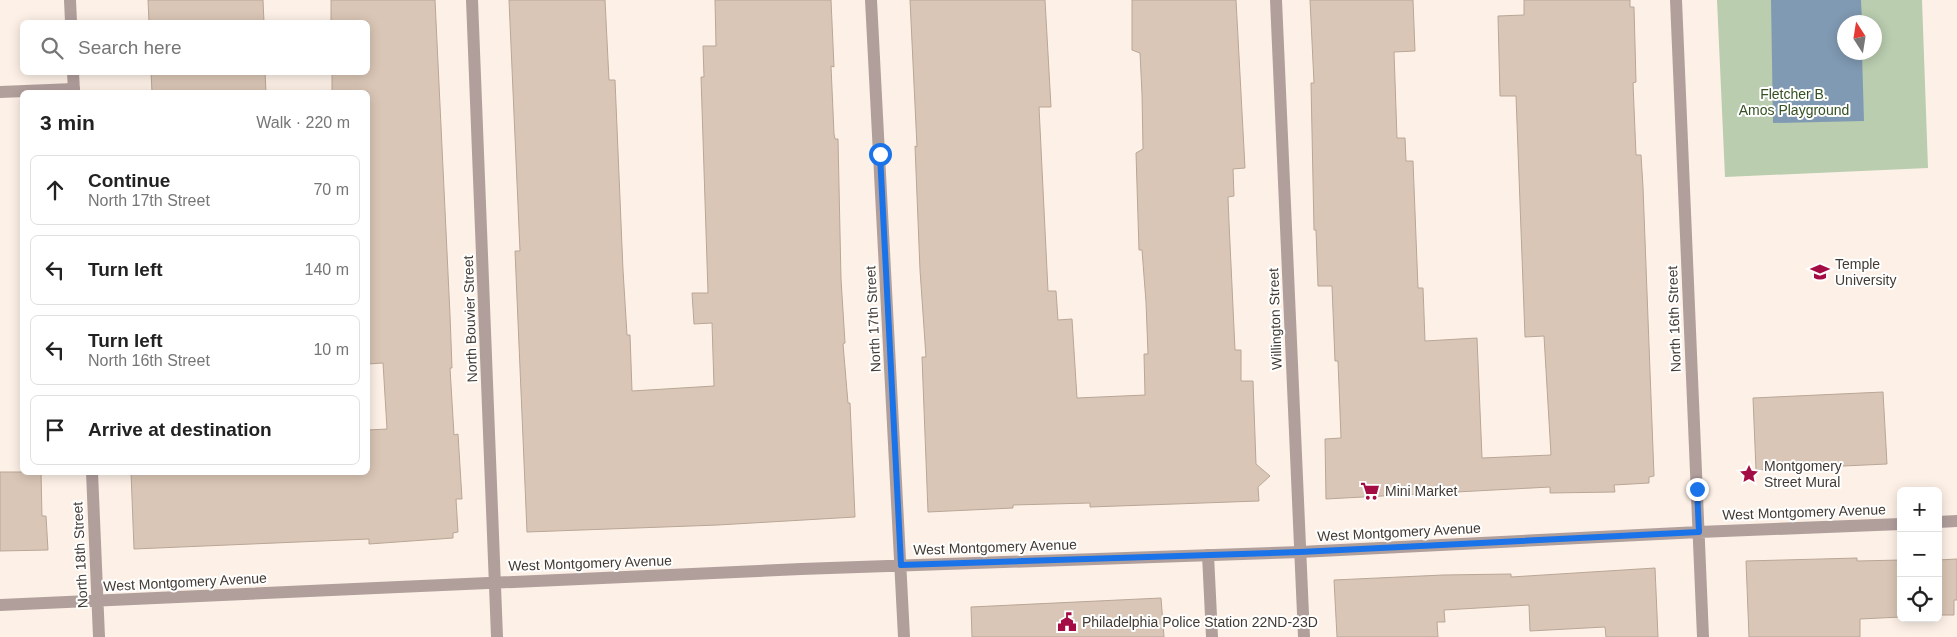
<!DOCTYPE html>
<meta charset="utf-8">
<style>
:root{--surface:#fff;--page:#f6f6f6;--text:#222;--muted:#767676;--line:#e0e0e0}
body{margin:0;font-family:Arial,sans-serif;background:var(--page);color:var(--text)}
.controls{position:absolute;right:15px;bottom:15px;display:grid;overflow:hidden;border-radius:8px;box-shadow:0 2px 12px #0003}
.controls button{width:45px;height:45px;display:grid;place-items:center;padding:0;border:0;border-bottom:1px solid var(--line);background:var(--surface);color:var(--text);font:25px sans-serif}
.compass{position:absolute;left:1837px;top:15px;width:45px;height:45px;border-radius:50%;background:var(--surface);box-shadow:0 2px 12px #0003;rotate:348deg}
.stop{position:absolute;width:15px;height:15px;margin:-11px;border:4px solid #1a73e8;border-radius:50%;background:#fff}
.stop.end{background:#1a73e8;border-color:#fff;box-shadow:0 1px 5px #0008}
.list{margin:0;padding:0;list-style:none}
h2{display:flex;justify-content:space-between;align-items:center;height:65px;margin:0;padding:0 20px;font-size:21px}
h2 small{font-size:16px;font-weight:400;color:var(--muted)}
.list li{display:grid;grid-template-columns:32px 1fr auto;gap:15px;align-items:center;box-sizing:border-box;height:70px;margin:0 10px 10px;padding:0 10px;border:1px solid var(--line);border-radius:8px}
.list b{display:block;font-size:19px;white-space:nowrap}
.list p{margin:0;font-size:16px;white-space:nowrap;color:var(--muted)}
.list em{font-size:16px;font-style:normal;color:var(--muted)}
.icon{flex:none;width:28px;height:28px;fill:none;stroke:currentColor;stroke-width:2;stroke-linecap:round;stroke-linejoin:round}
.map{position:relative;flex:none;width:1957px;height:637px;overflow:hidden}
.search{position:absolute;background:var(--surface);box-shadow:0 2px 12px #0003;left:20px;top:20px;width:350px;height:55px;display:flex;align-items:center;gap:12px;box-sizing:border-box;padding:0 18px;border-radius:8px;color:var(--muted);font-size:19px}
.panel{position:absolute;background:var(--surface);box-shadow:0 2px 12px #0003;left:20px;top:90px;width:350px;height:385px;border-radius:8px}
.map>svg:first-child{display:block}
</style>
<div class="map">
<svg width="1957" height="637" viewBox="0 0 1957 637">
<rect width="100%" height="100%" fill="#fdf1e7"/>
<!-- green -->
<path fill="#bacdaf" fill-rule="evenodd" d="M1717,0H1922L1928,168L1725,177ZM1844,22H1874V52H1844Z"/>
<!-- water -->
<path fill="#809ab3" d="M1771,0H1861L1862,22H1844V52L1862,53L1864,121L1773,123Z"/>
<!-- building -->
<path fill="#dac6b6" stroke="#b9a696" d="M148,0H263L264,22H149Z
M331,0H435L450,315L452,368H450L454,435L458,434L462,499H456L458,532L453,533V538L369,544V539L134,549L131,472H368V430L387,429L383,363L368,364V92H332V72H368V22H331Z
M509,0H605L609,80H615L623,270L627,335H630L632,391L714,386L712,323L694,324L692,293H708L701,77H704L703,46H716L715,0H831L834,67L831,66L834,134L835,139H838L841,279L845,343L843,344L848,403H850L855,517L718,525L527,532L515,251H520Z
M910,0H1045L1051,107H1039L1048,291H1056L1058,320L1072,319L1077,398L1145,395L1144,354H1148L1146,302L1142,250H1139L1136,153L1143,149L1142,94L1140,53L1132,50V0H1236L1245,168L1233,169L1234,196L1228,197L1229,222L1235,350H1241V381H1253L1256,464L1270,476L1258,487L1259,501L1090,507V503L1013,505V508L928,512L922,357H926L920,270L915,146L917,147Z
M1310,0H1413L1415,51L1394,52L1397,138H1405L1406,161H1413L1418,288H1423L1425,341L1477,338L1482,458L1551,455L1544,336L1525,337L1516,96H1500L1498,16L1524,15V0H1630V7H1634L1636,82L1633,83L1636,155H1641L1643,187L1654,476L1649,477V483L1614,485L1615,492L1550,493V487L1326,499L1325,439L1341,438L1338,361H1335L1332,286H1318L1316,230H1314L1311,83H1314Z
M151,72H265L266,92H152Z
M1883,392L1887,464L1756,470L1753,398Z
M0,472H41L42,516H46L48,550L0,551Z
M1857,558V561L1901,560V617L1860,619V637H1749L1746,561Z
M1957,559V600H1954V615H1938V560Z
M1655,568L1658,637H1606L1605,627L1530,631L1529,605L1444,610L1445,622H1437L1438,637H1337L1334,580L1443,575L1511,574V577Z
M1161,598L1164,637H972L971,607Z"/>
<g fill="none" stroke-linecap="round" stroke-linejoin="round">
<!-- service -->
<path stroke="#b19f9c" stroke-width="12" d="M0,92L74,89
M1208,555L1212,637"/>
<!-- minor -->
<path stroke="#b19f9c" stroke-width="12" d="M70,0L71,22
M472,0L497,637
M871,0L904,637
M1276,0L1304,637
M1676,0L1703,637
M73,72L74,92
M92,472L99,637
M1938,522L1957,521
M0,605L801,569L1300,552L1699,532L1901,524"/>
</g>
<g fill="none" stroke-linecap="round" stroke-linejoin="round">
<!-- route -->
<path stroke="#1a73e8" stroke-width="6" d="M880,154L901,565L1300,552L1699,532L1697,489"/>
</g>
<!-- icons -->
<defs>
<g id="university-bare" transform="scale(1.5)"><path d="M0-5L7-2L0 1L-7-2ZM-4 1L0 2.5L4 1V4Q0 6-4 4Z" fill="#a40c44" stroke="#fff" stroke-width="2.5" paint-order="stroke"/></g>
<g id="sight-bare" transform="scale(1.5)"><path d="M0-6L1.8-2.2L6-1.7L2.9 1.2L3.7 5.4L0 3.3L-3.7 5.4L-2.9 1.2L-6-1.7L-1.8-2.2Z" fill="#a40c44" stroke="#fff" stroke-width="2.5" paint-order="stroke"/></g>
<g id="supermarket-bare" transform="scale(1.5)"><path d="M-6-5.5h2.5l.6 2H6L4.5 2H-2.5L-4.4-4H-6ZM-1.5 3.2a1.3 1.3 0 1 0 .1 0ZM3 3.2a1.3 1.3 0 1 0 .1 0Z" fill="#a40c44" stroke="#fff" stroke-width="2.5" paint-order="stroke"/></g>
<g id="civic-bare" transform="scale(1.5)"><path d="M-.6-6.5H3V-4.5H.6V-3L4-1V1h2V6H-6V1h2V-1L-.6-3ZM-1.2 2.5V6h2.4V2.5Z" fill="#a40c44" stroke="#fff" stroke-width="2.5" paint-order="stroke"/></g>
</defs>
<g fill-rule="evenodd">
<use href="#university-bare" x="1820" y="272"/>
<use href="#sight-bare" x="1749" y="474"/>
<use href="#supermarket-bare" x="1370" y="491"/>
<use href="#civic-bare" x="1067" y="622"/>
</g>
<g text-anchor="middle" stroke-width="4" stroke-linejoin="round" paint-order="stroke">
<!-- park labels -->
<g font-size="14" fill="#355022" stroke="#fff">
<text x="1794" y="99">Fletcher B.<tspan x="1794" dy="16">Amos Playground</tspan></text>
</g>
<!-- poi labels -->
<g font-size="14" fill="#423a33" stroke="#fff" text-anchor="start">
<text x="1835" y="269">Temple<tspan x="1835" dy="16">University</tspan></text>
<text x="1764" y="471">Montgomery<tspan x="1764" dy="16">Street Mural</tspan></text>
<text x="1385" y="496">Mini Market</text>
<text x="1082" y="627">Philadelphia Police Station 22ND-23D</text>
</g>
<!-- street labels -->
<g font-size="14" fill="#423a33" stroke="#fff">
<text transform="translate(470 319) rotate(-92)" y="5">North Bouvier Street</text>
<text transform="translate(873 319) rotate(-93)" y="5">North 17th Street</text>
<text transform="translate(1275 319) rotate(-92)" y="5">Willington Street</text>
<text transform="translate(1674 319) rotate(-92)" y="5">North 16th Street</text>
<text transform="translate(1804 512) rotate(-2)" y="5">West Montgomery Avenue</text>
<text transform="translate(1399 532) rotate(-3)" y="5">West Montgomery Avenue</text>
<text transform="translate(995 547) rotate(-2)" y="5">West Montgomery Avenue</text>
<text transform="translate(80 555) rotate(-93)" y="5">North 18th Street</text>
<text transform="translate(590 563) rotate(-2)" y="5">West Montgomery Avenue</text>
<text transform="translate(185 582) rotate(-3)" y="5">West Montgomery Avenue</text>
</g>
</g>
</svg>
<div class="controls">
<button>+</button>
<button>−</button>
<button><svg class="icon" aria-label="locate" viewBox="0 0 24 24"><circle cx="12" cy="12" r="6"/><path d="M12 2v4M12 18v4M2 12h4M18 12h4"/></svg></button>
</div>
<svg class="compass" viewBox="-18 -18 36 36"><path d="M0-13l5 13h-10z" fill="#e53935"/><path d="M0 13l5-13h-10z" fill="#767676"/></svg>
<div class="stop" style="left:880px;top:154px"></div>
<div class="stop end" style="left:1697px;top:489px"></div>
<div class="search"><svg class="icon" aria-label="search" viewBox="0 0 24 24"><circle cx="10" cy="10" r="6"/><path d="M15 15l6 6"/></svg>Search here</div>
<section class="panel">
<h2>3 min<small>Walk · 220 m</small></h2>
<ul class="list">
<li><svg class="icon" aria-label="ahead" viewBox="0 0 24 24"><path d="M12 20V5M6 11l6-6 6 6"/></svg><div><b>Continue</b><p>North 17th Street</p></div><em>70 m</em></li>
<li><svg class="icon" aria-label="left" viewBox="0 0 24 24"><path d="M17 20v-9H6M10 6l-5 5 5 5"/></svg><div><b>Turn left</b></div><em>140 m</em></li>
<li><svg class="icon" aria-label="left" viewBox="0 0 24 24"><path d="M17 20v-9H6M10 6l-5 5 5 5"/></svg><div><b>Turn left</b><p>North 16th Street</p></div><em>10 m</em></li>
<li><svg class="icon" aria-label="arrive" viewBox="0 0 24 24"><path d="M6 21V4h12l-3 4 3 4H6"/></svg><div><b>Arrive at destination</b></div></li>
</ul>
</section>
</div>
